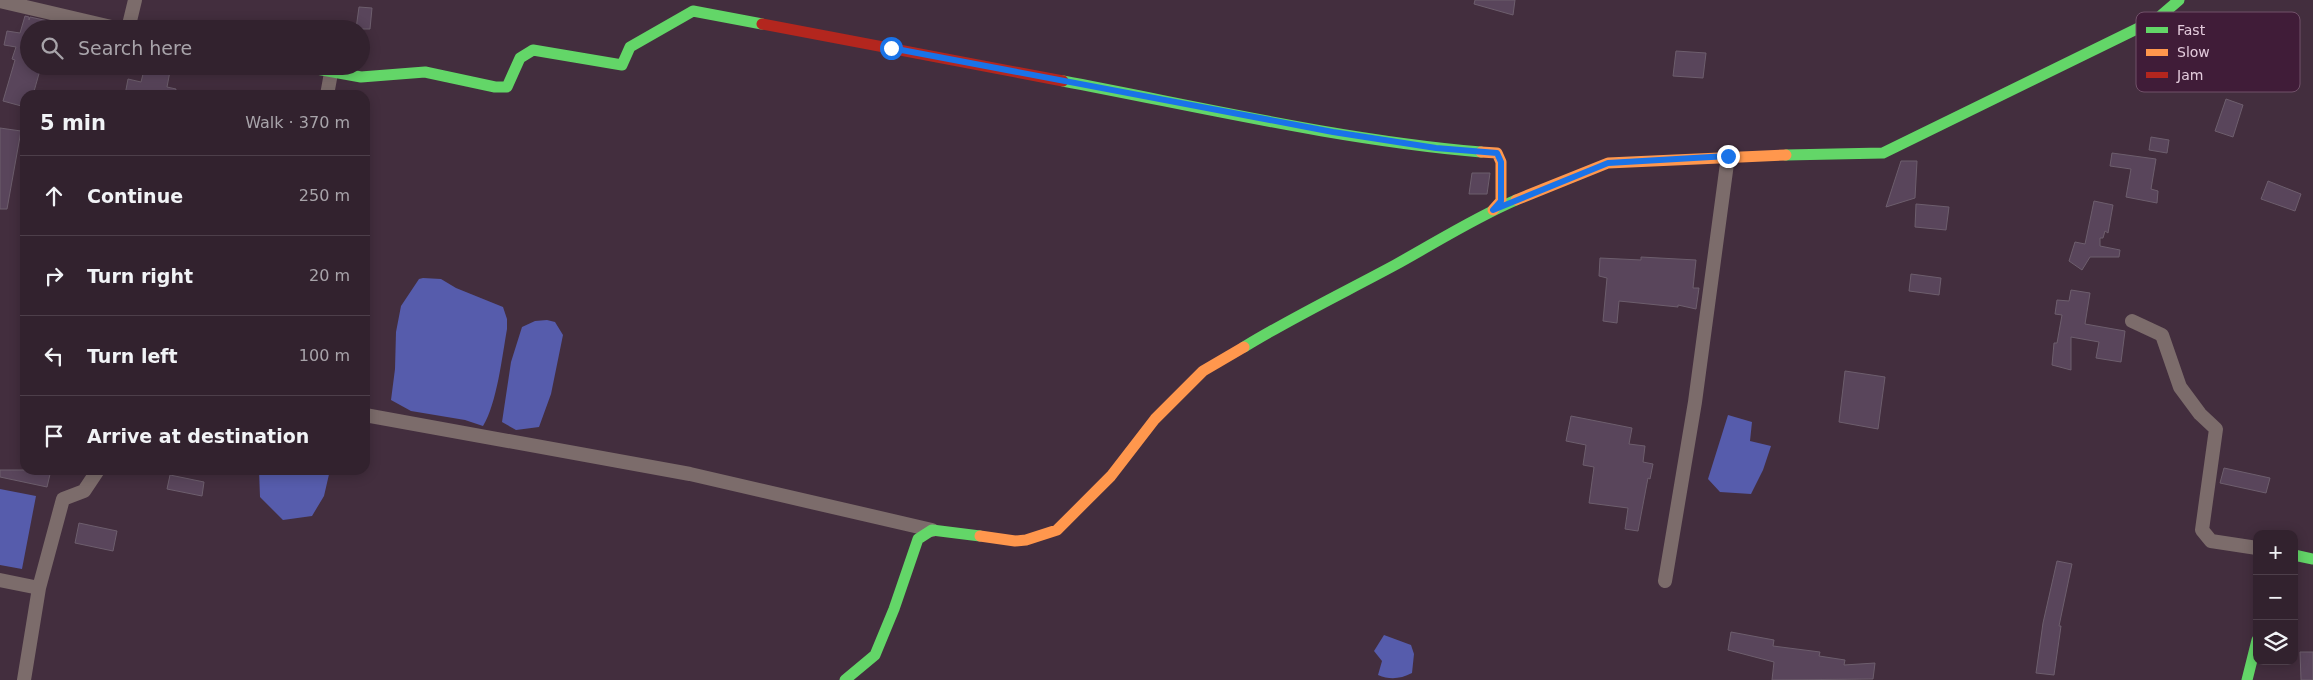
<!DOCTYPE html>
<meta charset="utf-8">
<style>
:root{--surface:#32222e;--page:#3a2a36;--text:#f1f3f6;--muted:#a8a4aa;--line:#4d3f4a}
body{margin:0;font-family:"DejaVu Sans",sans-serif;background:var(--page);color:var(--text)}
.controls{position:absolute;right:15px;bottom:15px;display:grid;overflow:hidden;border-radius:10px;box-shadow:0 2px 12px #0003}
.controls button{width:45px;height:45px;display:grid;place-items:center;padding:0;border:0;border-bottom:1px solid var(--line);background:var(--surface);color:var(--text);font:25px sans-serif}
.stop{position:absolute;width:15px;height:15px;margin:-11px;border:4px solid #1a73e8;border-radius:50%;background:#fff}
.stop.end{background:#1a73e8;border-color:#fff;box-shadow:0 1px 5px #0008}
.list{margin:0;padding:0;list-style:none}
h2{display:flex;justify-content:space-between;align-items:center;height:65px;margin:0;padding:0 20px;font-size:21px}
h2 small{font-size:16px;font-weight:400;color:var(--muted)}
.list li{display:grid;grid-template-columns:32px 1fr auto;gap:15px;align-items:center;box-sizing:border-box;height:80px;padding:0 20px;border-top:1px solid var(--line)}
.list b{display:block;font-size:19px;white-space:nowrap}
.list em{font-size:16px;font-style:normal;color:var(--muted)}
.icon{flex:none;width:28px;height:28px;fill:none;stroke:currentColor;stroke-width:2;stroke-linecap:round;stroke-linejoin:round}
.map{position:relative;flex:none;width:2313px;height:680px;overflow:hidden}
.search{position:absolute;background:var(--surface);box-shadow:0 2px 12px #0003;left:20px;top:20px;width:350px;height:55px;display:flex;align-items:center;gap:12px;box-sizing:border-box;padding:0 18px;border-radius:28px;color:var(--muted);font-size:19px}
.panel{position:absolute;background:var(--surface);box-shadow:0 2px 12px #0003;left:20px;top:90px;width:350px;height:385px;border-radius:15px}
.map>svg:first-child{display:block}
</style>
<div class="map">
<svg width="2313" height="680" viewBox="0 0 2313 680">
<rect width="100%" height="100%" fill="#432e3e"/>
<!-- water -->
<path fill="#565cac" d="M423,278L441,279L456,288L503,307L507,319V329C502,357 497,403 483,426L465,420L411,411L391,400L395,369L396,332L401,306L419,279Z
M547,320L555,322L563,335L551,394L539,427L516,430L502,422L511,362L522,327L535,321Z
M1728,415L1752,422L1750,441L1771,446L1763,470L1751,494L1720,492L1708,479Z
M259,470H330L324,496L312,516L283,520L260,497Z
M0,489L36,496L22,569L0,565Z
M1384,635L1411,645L1414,654L1412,673C1400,679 1390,680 1378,675L1382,661L1374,651Z"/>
<!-- building -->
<path fill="#59455b" stroke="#6d5e6d" d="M1475,0H1515L1513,15L1474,4Z
M359,7L372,8L370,29H356Z
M25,16L29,17V20L30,17L66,25L65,29H29V67L40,70L33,95H25V107L3,101L15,60L12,59L16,47L4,45L7,31L20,33Z
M1676,51L1706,53L1703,78L1673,76Z
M145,66H171L167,87L176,89L175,95H125L128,79L141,82Z
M2226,99L2243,105L2233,137L2215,131Z
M0,128L21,131L7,209H0Z
M2151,137L2169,140L2167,153L2149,150Z
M2112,153L2156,159L2151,189L2158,191L2157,203L2126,197L2131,169L2110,166Z
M1901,161H1917L1915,198L1886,207Z
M1472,173H1490L1487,194H1469Z
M2268,181L2301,194L2295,211L2261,199Z
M2094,201L2113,205L2108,233L2105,231L2103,238H2100V246L2120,250L2119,257H2090L2082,270L2069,261L2075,242L2085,244Z
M1916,204L1949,207L1946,230L1915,227Z
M1641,257L1696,260L1693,288H1699L1696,309L1678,305V307L1619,301L1617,323L1603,321L1607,278L1599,276L1600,258L1641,260Z
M1911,274L1941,278L1939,295L1909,291Z
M2071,290L2090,293L2085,324L2125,331L2121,362L2096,358L2099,342L2071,337V370L2052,365L2054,343H2057L2062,315L2055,314L2057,300L2069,301Z
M1845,371L1885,377L1878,429L1839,422Z
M1571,416L1632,428L1629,444L1645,446L1643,462L1653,464L1650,479L1648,478L1638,531L1625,529L1628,508L1589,503L1594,467L1583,465L1586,445L1566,441Z
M2224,468L2270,478L2266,493L2220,483Z
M0,470H51L47,487L0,477Z
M170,475L204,482L202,496L167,489Z
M79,523L117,531L113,551L75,543Z
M2057,561L2072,564L2059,626H2061L2054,675L2036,673L2043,623Z
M1731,632L1774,640L1773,646L1820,652L1819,656L1845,660L1844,665L1875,663L1873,679L1772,680L1774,662L1728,650Z
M2300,652H2313V680H2301Z"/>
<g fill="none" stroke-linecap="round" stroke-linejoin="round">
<!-- street -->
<path stroke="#7c6c6b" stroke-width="14" d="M0,1L120,29
M128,29L135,0
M327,95L331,73
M2132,321L2162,335L2180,387L2200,414L2216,429L2202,530L2211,541L2257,548
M365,415L690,474L932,530
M0,580L39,588
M1665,581L1695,402L1728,156
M24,680L39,588L63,499L84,491L98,470"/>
<!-- fast -->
<path stroke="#63d668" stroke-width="11" d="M300,66L361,77L425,72L495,87H507L520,58L533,50L622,65L630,47L693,11L762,24
M1063,81C1201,107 1340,140 1481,152
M1786,155L1883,153L2157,19L2179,0
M1244,347C1293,317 1345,292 1395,265C1435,243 1474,218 1516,200
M2294,555L2313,559
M845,680L875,655L894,609L918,539L932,530L980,536
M2247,680L2257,640"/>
<!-- slow -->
<path stroke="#ff974d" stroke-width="11" d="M1481,152L1497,153L1501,162V201L1493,210
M1516,200L1608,163L1786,155
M980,536L1015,541L1026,540L1057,530L1111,476L1155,419L1203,371L1244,347"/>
<!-- jam -->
<path stroke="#b3261e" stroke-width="11" d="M762,24L1063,81"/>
</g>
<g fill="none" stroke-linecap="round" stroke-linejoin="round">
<!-- route -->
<path stroke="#1a73e8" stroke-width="6" d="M891,48L1333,132L1436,148L1497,153L1501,162V201L1493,210L1608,163L1728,156"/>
</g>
<!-- legend -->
<rect x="2136" y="12" width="164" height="80" rx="8" fill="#401c38" stroke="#715169" stroke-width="1"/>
<rect x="2146" y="27" width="22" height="6" fill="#63d668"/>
<rect x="2146" y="49" width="22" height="7" fill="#ff974d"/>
<rect x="2146" y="72" width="22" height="6" fill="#b3261e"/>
<g font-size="14" fill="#e3cbdc">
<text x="2177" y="35">Fast</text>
<text x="2177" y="57">Slow</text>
<text x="2177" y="80">Jam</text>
</g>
</svg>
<div class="controls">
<button>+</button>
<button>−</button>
<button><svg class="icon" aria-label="layers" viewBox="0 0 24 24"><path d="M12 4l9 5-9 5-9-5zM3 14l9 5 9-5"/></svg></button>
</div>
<div class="stop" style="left:891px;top:48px"></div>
<div class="stop end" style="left:1728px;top:156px"></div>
<div class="search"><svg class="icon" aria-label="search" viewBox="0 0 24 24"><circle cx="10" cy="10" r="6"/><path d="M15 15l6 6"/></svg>Search here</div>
<section class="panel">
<h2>5 min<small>Walk · 370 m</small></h2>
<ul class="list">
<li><svg class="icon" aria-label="ahead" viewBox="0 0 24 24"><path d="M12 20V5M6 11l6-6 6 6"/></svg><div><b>Continue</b></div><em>250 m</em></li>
<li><svg class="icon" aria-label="right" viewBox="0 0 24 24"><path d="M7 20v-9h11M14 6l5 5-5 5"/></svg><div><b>Turn right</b></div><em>20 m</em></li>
<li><svg class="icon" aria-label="left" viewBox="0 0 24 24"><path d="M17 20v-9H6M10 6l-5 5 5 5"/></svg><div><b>Turn left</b></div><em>100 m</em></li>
<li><svg class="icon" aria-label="arrive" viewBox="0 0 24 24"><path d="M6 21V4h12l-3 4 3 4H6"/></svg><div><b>Arrive at destination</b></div></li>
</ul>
</section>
</div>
